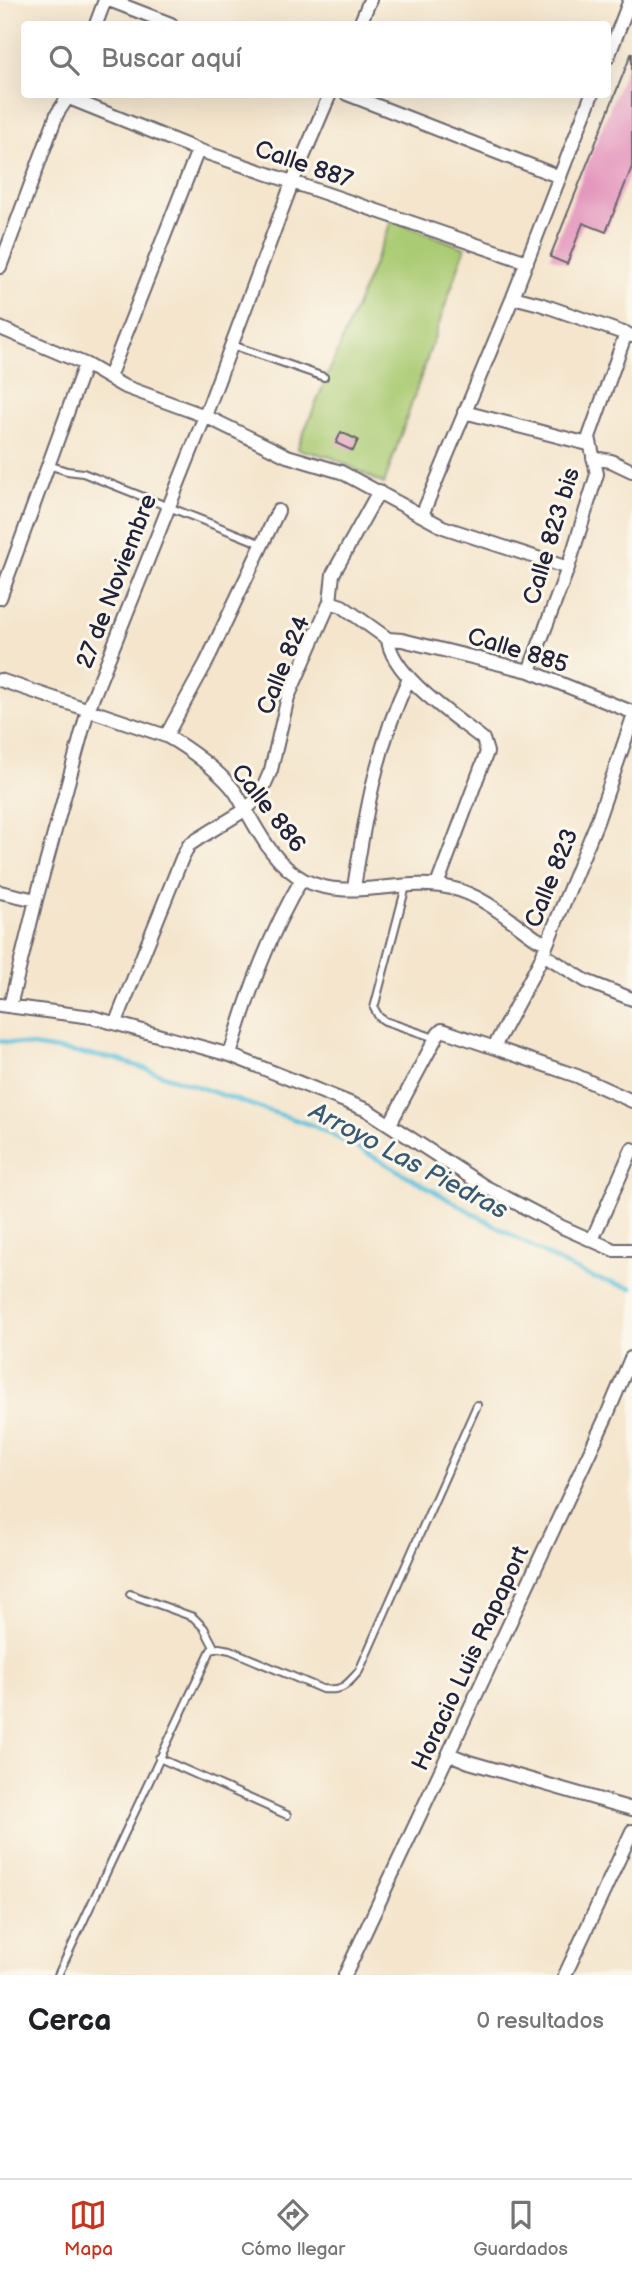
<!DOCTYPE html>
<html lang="es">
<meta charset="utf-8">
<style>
:root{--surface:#fff;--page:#f6f6f6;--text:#202124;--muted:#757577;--line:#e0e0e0;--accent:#c8321e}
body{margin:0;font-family:"Balsamiq Sans",sans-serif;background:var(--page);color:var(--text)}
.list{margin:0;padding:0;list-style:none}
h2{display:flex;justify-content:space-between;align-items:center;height:91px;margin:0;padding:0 28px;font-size:30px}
h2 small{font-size:23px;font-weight:400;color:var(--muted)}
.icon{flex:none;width:38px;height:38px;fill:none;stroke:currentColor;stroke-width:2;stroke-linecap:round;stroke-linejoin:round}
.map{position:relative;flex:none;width:632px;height:1975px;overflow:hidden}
.search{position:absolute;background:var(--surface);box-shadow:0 7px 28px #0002;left:21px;right:21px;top:21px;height:77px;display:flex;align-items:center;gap:18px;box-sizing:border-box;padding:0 24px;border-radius:7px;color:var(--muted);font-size:26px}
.sheet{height:203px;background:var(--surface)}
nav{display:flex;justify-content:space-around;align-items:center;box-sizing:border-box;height:98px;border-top:2px solid var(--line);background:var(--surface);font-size:19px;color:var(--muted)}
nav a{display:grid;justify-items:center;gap:4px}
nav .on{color:var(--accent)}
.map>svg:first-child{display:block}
</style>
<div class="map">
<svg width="632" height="1975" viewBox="0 0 632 1975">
<rect width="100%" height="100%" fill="#fbf7ec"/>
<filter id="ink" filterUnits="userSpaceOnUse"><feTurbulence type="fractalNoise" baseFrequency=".0143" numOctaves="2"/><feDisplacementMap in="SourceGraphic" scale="14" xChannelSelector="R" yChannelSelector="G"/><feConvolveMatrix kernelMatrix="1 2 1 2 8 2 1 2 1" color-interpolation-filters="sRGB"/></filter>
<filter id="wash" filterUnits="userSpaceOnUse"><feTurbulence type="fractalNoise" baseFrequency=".00686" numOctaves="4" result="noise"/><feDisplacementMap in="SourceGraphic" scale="28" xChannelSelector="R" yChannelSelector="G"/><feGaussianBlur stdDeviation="1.57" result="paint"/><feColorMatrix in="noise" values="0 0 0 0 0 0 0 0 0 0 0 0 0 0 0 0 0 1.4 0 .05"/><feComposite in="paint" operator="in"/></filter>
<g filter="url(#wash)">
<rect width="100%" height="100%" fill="#f4e5cc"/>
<!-- green -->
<path fill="#aacb73" stroke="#667657" stroke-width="2" d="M392,220L465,248L384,484L331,457L297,449Z"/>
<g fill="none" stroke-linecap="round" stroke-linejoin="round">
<!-- stream -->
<path stroke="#5ec0dc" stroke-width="4.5" d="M0,1041L116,1059L314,1126L358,1148L561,1263L594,1278L632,1288"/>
</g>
<g id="blocks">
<!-- building -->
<path fill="#e497bd" d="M632,52V167L606,232L583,223L567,264L550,257Z
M341,432L358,440L353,451L336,443Z"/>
</g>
</g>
<g filter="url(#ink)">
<use href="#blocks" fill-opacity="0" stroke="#6c666e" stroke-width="2"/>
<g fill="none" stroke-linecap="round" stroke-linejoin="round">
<!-- service casing -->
<g stroke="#6c666e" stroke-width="10">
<path id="service" d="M232,345L324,377
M48,465L67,471L83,473L262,544
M406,886L374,1008L379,1017L385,1021L435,1038
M130,1594L193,1617L204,1628L215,1649
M159,1758L287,1815
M58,1975L211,1650L219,1648L230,1650L322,1689C343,1691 346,1686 359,1671L477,1405"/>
</g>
<!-- minor casing -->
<g stroke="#6c666e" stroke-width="16">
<path id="minor" d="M109,0L171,24
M96,24L105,0
M360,24L370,0
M608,57L630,0
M347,94L560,177
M592,94L513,297L540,304L632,336
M69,98L198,150L527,262
M0,267L57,114L70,94
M0,328L85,364L123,386L205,416L287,456L341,472L443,527L568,568
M109,377L198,150
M464,412L588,444
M593,458L611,461L632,471
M422,515L513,297
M0,598L85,364
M330,602L342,606L388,639C391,675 455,717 483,739L487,752L437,885
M388,639L402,640L529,671L632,712
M529,671L568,568L597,474L589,437L626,333
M0,680L166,736C187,747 223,774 236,793C255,824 270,862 304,880C349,903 403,876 451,888C483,895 511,921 537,939L547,943
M166,736L206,663L278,511
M354,888C365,816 377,745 409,678
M0,892L36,900
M543,954L586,981L632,999
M0,1005L92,1017L230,1055L367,1110L484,1186L562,1227L614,1250H632
M10,1006L36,900L88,710L205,416L292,183L330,94
M116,1022L182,858L189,845L198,839L245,810L259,797L271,770L288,697L330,602L333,574L379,491
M494,1047L540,961L597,822L632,720
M230,1055C248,994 269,934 302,879
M390,1124L438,1034L442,1030L577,1076L632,1101
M592,1240L632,1149
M449,1754L469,1762L632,1809
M345,1975L607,1415L631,1358
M565,1975L632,1831"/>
</g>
<!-- service -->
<use href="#service" stroke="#fff" stroke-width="6"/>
<!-- minor -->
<use href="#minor" stroke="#fff" stroke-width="12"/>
</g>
</g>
<g text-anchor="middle" stroke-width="6" stroke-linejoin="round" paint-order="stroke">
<!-- street labels -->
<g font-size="24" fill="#22223b" stroke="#fbf7ec">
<text transform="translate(304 164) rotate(19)" y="8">Calle 887</text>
<text transform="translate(551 536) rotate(-73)" y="8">Calle 823 bis</text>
<text transform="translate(116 581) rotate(-69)" y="8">27 de Noviembre</text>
<text transform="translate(518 650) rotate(17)" y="8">Calle 885</text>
<text transform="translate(283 665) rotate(-68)" y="8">Calle 824</text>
<text transform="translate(269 808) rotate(52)" y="8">Calle 886</text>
<text transform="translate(551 878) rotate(-68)" y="8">Calle 823</text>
<text transform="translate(470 1658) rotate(-65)" y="8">Horacio Luis Rapaport</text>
</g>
<!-- water labels -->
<g font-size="26" font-style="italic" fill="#375973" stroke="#fbf7ec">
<text transform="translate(409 1160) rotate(28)" y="9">Arroyo Las Piedras</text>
</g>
</g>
</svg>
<div class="search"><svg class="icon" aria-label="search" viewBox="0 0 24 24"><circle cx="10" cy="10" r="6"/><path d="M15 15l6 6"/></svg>Buscar aquí</div>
</div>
<section class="sheet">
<h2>Cerca<small>0 resultados</small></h2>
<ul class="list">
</ul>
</section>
<nav>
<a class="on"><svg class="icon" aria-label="map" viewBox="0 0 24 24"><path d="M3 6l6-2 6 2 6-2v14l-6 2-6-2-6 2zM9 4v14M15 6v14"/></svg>Mapa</a>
<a><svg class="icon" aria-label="directions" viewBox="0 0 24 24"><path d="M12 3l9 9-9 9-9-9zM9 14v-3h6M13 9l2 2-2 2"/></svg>Cómo llegar</a>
<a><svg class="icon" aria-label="saved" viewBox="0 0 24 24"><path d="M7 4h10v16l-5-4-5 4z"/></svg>Guardados</a>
</nav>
